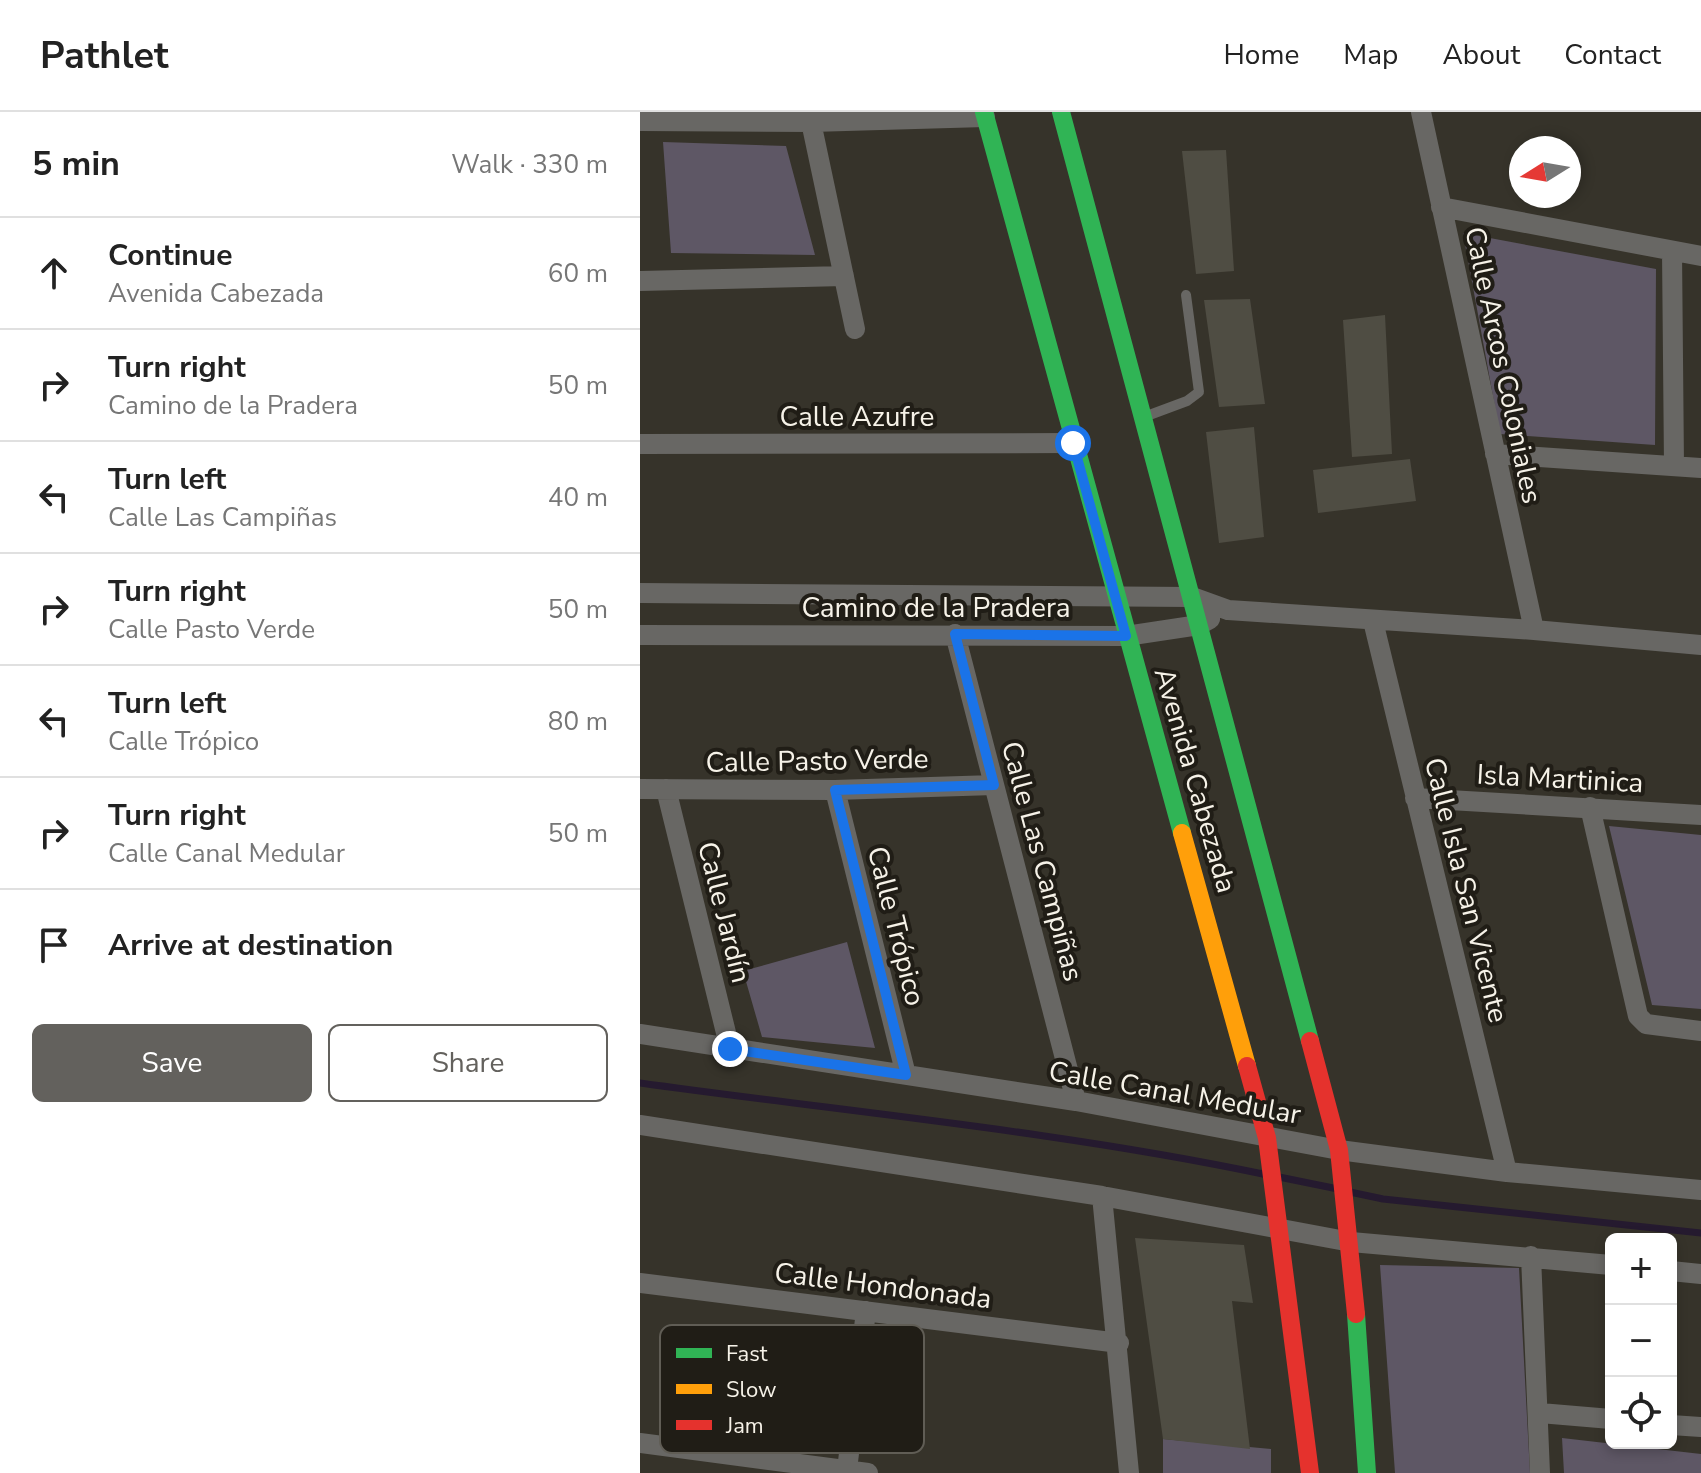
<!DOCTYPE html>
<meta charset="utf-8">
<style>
:root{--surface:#fff;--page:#f6f6f6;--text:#222;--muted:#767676;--line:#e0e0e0;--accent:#63615d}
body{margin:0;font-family:"Nunito Sans",sans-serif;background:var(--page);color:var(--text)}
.controls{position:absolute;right:24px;bottom:24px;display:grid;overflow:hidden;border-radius:12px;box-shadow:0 4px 12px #0003}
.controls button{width:72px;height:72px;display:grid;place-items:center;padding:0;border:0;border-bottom:2px solid var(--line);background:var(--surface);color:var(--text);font:40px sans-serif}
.compass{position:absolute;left:869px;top:24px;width:72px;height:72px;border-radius:50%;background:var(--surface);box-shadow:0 4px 12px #0003;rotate:259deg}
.stop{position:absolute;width:24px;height:24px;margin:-18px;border:6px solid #1a73e8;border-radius:50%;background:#fff}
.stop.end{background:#1a73e8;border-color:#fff;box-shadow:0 2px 8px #0008}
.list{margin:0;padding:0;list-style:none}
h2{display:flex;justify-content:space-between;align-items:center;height:104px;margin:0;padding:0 32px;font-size:34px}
h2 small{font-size:26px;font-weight:400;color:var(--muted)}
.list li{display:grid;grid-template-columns:52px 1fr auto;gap:24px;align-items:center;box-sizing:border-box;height:112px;padding:0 32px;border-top:2px solid var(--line)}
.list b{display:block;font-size:30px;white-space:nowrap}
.list p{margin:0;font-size:26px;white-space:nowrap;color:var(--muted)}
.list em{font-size:26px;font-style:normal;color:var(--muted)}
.actions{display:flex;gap:16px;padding:24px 32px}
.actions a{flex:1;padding:18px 0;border:2px solid var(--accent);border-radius:12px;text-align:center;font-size:28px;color:var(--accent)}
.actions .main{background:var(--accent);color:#fff}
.icon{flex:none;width:44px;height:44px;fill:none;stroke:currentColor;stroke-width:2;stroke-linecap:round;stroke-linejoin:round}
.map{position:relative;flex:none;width:1061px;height:1361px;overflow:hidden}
header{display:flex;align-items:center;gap:48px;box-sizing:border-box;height:112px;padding:0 40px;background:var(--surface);border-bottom:2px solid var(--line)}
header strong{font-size:38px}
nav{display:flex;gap:44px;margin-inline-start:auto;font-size:28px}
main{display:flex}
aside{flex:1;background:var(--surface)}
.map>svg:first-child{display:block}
</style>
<header>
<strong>Pathlet</strong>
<nav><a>Home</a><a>Map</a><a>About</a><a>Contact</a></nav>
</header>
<main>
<aside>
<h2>5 min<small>Walk · 330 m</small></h2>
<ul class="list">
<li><svg class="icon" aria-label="ahead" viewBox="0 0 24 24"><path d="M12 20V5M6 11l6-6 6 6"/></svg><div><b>Continue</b><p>Avenida Cabezada</p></div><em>60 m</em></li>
<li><svg class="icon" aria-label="right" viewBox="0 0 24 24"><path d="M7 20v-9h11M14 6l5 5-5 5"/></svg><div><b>Turn right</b><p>Camino de la Pradera</p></div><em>50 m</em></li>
<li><svg class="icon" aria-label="left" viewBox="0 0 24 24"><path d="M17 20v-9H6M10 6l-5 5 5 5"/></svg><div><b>Turn left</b><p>Calle Las Campiñas</p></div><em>40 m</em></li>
<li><svg class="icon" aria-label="right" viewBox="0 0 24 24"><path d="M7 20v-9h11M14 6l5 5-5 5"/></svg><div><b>Turn right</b><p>Calle Pasto Verde</p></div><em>50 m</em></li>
<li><svg class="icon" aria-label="left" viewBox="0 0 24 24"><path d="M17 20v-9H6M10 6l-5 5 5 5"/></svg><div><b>Turn left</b><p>Calle Trópico</p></div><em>80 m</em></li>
<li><svg class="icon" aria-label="right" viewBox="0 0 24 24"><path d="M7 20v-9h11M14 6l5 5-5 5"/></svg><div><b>Turn right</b><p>Calle Canal Medular</p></div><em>50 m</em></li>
<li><svg class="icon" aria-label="arrive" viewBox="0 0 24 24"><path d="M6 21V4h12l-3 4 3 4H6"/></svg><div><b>Arrive at destination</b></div></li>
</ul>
<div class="actions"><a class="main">Save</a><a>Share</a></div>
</aside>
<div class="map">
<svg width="1061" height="1361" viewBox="0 0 1061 1361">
<rect width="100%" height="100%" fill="#36332a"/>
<!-- green -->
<path fill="#5e5765" d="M23,30L146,34L175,143L31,141Z
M823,121L1016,157L1015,333L860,322Z
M969,714L1061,723V897L1012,893Z
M207,830L235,936L122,925L103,859Z
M740,1153L879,1156L890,1361H755Z
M922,1326L1061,1342V1361H924Z
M523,1327L631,1337V1361H523Z"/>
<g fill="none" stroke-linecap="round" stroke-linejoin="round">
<!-- stream -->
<path stroke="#251a2f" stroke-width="7" d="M0,971C208,1000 418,1019 623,1062
M639,1065L698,1077
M710,1080L743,1087L1061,1121"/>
</g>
<!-- building -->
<path fill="#4f4d43" d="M586,38L594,159L556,162L542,39Z
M610,187L625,292L579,295L564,188Z
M745,203L752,342L712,345L703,208Z
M614,315L624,425L579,431L566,320Z
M770,347L776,389L678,401L673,358Z
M495,1126L604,1133L613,1191L592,1189L610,1337L523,1327Z"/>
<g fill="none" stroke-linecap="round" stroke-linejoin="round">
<!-- lane -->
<path stroke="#686764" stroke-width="10" d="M504,305L547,289L559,280L546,183"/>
<!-- street -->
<path stroke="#686764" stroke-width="20" d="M781,0L894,518
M0,9L171,10L345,5
M171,10L215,217
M801,95L1061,144
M1032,139L1034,354
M0,169L204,164
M0,332L433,331
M855,342L1061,356
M0,481L552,485L588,498L894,518L1061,533
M733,509L867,1060
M315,522L436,989
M0,523L486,524L559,513L570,507
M0,677L195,678L354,673
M26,677L90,937
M195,678L266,963
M775,686L1061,703
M950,695L998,904L1006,912L1061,919
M0,922L436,989L699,1038L867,1060L1061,1078
M0,1013L462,1084L711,1130L971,1153
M462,1084L489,1361
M891,1144L900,1361
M1031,1159L1061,1162
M0,1171L479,1231
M900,1301L971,1307
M1031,1313L1061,1315
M0,1331L228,1361
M207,1358L226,1199"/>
<!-- fast -->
<path stroke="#30b455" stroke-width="18" d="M344,0L542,721
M421,0L670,929
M716,1202L727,1361"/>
<!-- slow -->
<path stroke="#ff9f0a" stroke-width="18" d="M542,721L607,954"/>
<!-- jam -->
<path stroke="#e5322d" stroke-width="18" d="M670,929L699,1038L716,1202
M607,954L627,1026L670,1361"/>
</g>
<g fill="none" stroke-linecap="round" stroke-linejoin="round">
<!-- route -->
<path stroke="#1a73e8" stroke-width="10" d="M90,937L266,963L195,678L354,673L315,522L486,524L433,331"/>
</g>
<g text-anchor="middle" stroke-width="8" stroke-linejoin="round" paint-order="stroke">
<!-- street labels -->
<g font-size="28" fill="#f6f2e8" stroke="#201d16">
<text transform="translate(864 253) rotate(78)" y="10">Calle Arcos Coloniales</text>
<text x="217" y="314">Calle Azufre</text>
<text x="296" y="505">Camino de la Pradera</text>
<text transform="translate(177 648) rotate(-1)" y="10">Calle Pasto Verde</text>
<text transform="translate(920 666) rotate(3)" y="10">Isla Martinica</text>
<text transform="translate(556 668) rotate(74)" y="10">Avenida Cabezada</text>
<text transform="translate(403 749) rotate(75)" y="10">Calle Las Campiñas</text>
<text transform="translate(827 778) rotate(76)" y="10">Calle Isla San Vicente</text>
<text transform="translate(85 800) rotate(76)" y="10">Calle Jardín</text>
<text transform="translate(257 814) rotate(76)" y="10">Calle Trópico</text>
<text transform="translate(535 980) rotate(10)" y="10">Calle Canal Medular</text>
<text transform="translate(243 1173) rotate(7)" y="10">Calle Hondonada</text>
</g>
</g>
<!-- legend -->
<rect x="20" y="1213" width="264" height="128" rx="12" fill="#201d16" stroke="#605d55" stroke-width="2"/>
<rect x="36" y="1236" width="36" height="10" fill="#30b455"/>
<rect x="36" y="1272" width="36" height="10" fill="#ff9f0a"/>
<rect x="36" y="1308" width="36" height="10" fill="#e5322d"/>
<g font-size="22" fill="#f6f2e8">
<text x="86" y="1249">Fast</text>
<text x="86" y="1285">Slow</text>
<text x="86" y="1321">Jam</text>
</g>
</svg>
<div class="controls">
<button>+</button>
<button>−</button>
<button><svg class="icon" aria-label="locate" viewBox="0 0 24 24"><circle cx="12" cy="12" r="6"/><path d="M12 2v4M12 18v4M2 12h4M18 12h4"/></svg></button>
</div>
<svg class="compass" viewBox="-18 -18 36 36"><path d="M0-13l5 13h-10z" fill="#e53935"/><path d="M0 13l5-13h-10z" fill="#767676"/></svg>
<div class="stop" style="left:433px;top:331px"></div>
<div class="stop end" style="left:90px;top:937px"></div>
</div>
</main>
